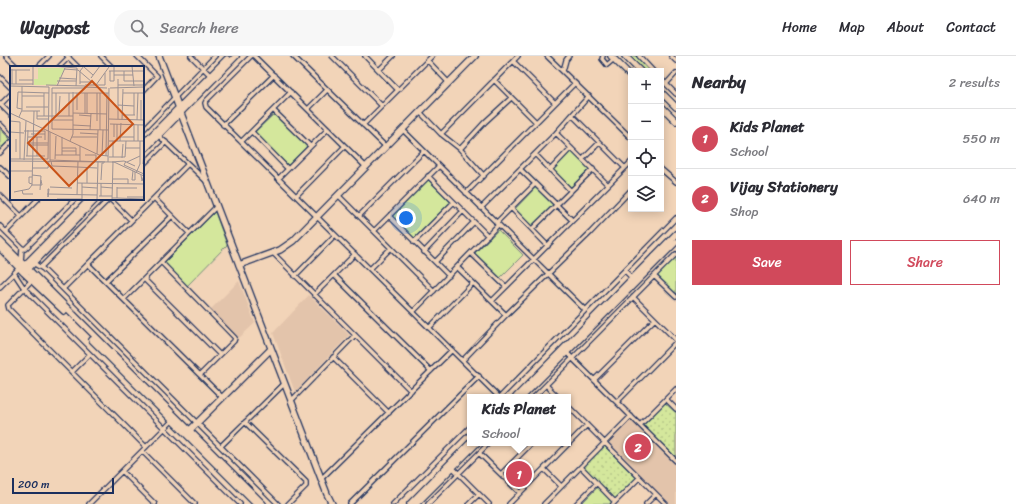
<!DOCTYPE html>
<meta charset="utf-8">
<style>
:root{--surface:#fff;--page:#f7f7f7;--text:#2b2b33;--muted:#7c7c81;--line:#e1e1e2;--accent:#d1495b}
body{margin:0;font-family:Sriracha,sans-serif;background:var(--page);color:var(--text)}
.controls{position:absolute;right:12px;top:12px;display:grid;overflow:hidden;border-radius:0px;box-shadow:0 2px 10px #0003}
.controls button{width:36px;height:36px;display:grid;place-items:center;padding:0;border:0;border-bottom:1px solid var(--line);background:var(--surface);color:var(--text);font:20px sans-serif}
.scale{position:absolute;left:12px;bottom:10px;width:102px;box-sizing:border-box;padding-left:4px;border:2px solid #1b2f5e;border-top:0;font-size:11px;line-height:14px;white-space:nowrap;color:#1b2f5e;-webkit-text-stroke:3px #f2d4b8;paint-order:stroke}
.you{position:absolute;left:406px;top:162px;width:14px;height:14px;margin:-10px;border:3px solid #fff;border-radius:50%;background:#1a73e8;box-shadow:0 0 0 6px #1a73e833}
.badge{display:grid;place-items:center;width:26px;height:26px;border-radius:50%;background:var(--accent);color:#fff;font-size:13px;font-weight:700}
.pin{position:absolute;translate:-50% -50%;border:2px solid #fff;box-shadow:0 1px 4px #0006}
.popup{position:absolute;left:467px;top:338px;width:104px;height:52px;box-sizing:border-box;display:grid;place-content:center;border-radius:0px;background:var(--surface);filter:drop-shadow(0 1px 3px #0005);font-size:13px;white-space:nowrap;color:var(--muted)}
.popup b{font-size:15px;color:var(--text)}
.popup::after{content:'';position:absolute;left:50%;top:100%;margin-left:-8px;border:8px solid transparent;border-top-color:var(--surface)}
.list{margin:0;padding:0;list-style:none}
h2{display:flex;justify-content:space-between;align-items:center;height:52px;margin:0;padding:0 16px;font-size:17px}
h2 small{font-size:13px;font-weight:400;color:var(--muted)}
.list li{display:grid;grid-template-columns:26px 1fr auto;gap:12px;align-items:center;box-sizing:border-box;height:60px;padding:0 16px;border-top:1px solid var(--line)}
.list b{display:block;font-size:15px;white-space:nowrap}
.list p{margin:0;font-size:13px;white-space:nowrap;color:var(--muted)}
.list em{font-size:13px;font-style:normal;color:var(--muted)}
.actions{display:flex;gap:8px;padding:12px 16px}
.actions a{flex:1;padding:9px 0;border:1px solid var(--accent);border-radius:0px;text-align:center;font-size:14px;color:var(--accent)}
.actions .main{background:var(--accent);color:#fff}
.icon{flex:none;width:22px;height:22px;fill:none;stroke:currentColor;stroke-width:2;stroke-linecap:round;stroke-linejoin:round}
.map{position:relative;flex:none;width:676px;height:448px;overflow:hidden}
header{display:flex;align-items:center;gap:24px;box-sizing:border-box;height:56px;padding:0 20px;background:var(--surface);border-bottom:1px solid var(--line)}
header strong{font-size:19px}
nav{display:flex;gap:22px;margin-inline-start:auto;font-size:14px}
.search{width:280px;height:36px;background:var(--page);display:flex;align-items:center;gap:10px;box-sizing:border-box;padding:0 14px;border-radius:22px;color:var(--muted);font-size:15px}
main{display:flex}
aside{flex:1;background:var(--surface)}
.map>svg:first-child{display:block}
</style>
<header>
<strong>Waypost</strong>
<div class="search"><svg class="icon" aria-label="search" viewBox="0 0 24 24"><circle cx="10" cy="10" r="6"/><path d="M15 15l6 6"/></svg>Search here</div>
<nav><a>Home</a><a>Map</a><a>About</a><a>Contact</a></nav>
</header>
<main>
<div class="map">
<svg width="676" height="448" viewBox="0 0 676 448">
<defs>
<pattern id="grass-dots" width="8" height="8" patternUnits="userSpaceOnUse"><rect width="8" height="8" fill="#d4e79c"/><path d="M2 2h.1M6 6h.1" fill="none" stroke="#b5c689" stroke-width="1.8" stroke-linecap="round"/></pattern>
</defs>
<rect width="100%" height="100%" fill="#f2d4b8"/>
<filter id="ink" filterUnits="userSpaceOnUse"><feTurbulence type="fractalNoise" baseFrequency=".025" numOctaves="2"/><feDisplacementMap in="SourceGraphic" scale="8" xChannelSelector="R" yChannelSelector="G"/><feConvolveMatrix kernelMatrix="1 2 1 2 8 2 1 2 1" color-interpolation-filters="sRGB"/></filter>
<g filter="url(#ink)">
<!-- built -->
<path fill="#e3c4ab" d="M239,225L255,267L239,282L210,254Z
M309,239L349,279L295,336L273,277Z
M630,363L676,409V448H666L606,388Z"/>
<!-- grass -->
<path fill="url(#grass-dots)" stroke="#788b7d" d="M665,347L676,357V399L675,400L643,370Z
M604,390L636,422L615,443L583,411Z"/>
<!-- park -->
<path fill="#d4e79c" stroke="#788b7d" d="M629,0H636L651,15H644Z
M274,58L307,90L288,109L255,76Z
M0,73L10,83L0,93Z
M571,95L589,113L571,131L553,114Z
M428,124L450,146L414,182L392,161Z
M536,131L554,148L532,170L515,153Z
M215,156L227,189L187,230L164,207Z
M498,174L523,199L499,223L474,198Z
M676,198V241L654,220Z
M598,431L614,446L612,448H581Z"/>
<g fill="none" stroke-linecap="round" stroke-linejoin="round">
<!-- street casing -->
<g stroke="#1b2f5e" stroke-width="6">
<path id="street" d="M6,0L17,11
M67,0L78,11
M101,0L112,11
M137,0L157,20L143,35
M191,0L211,20
M251,0L206,45L205,47L206,51L499,341
M254,0L366,111
M293,0L386,91
M332,0L382,50
M365,0L398,34
M547,0L631,82
M603,0L602,3L607,9L614,3
M639,0L653,15
M671,0L676,5
M428,5L449,27
M513,5L555,47
M38,11L49,0
M59,11L69,1
M379,14L393,0
M563,15L566,4L569,0
M0,21L11,32
M661,23L676,38
M494,24L536,66
M666,28L676,17
M0,48L11,59
M0,49L11,38
M308,53L327,34
M273,54L310,90
M420,56L441,78L460,93L484,120
M572,59L625,112
M0,68L11,79
M223,69L274,19
M363,69L432,0
M143,74L215,0
M403,74L585,254
M252,76L288,113
M556,77L608,129
M441,78L518,0
M158,79L206,125
M241,86L291,36
M460,93L485,66L511,42
M0,97L11,86
M535,98L571,135
M583,103L599,87
M143,109L166,86
M0,111L11,121
M520,113L572,164
M661,113L676,126
M550,114L571,92
M428,120L488,180
M278,123L328,73
M466,137L575,27
M0,139L21,160
M338,139L434,235
M296,140L345,90
M154,142L189,177
M110,143L131,164
M481,152L556,77L589,40
M511,152L548,190
M359,160L424,95
M389,160L449,220
M496,167L535,128
M0,170L22,192L25,193L75,143
M532,173L593,113
M374,175L439,110
M6,176L38,143
M414,186L454,146
M424,196L463,155
M273,197L411,335
M471,197L506,231
M161,206L235,282L234,285L200,319
M435,206L474,166
M21,207L22,192
M33,207L43,213L278,448
M88,208L222,341
M41,211L109,143
M457,211L506,259
M370,213L391,192
M625,215L633,223
M14,217L24,232L240,448
M334,219L431,315
M295,220L335,179
M654,220L676,241
M144,223L220,299
M32,224L10,247L8,249L9,253L146,391
M106,225L172,160
M0,231L19,212
M63,233L188,108
M314,239L355,198
M633,241L676,284
M124,243L217,150
M492,245L631,106
M413,256L498,169
M429,272L473,227
M566,296L676,405
M333,301L389,357
M463,304L506,259L590,177L631,134
M72,316L90,298
M594,324L655,263
M546,329L558,341
M500,341L676,162
M534,341L676,198
M666,343L676,353
M291,345L355,279
M617,346L676,286
M568,350L666,448
M245,366L306,426V430L288,448
M640,369L676,333
M221,390L284,328
M142,395L195,448
M479,397L520,437
M452,411L489,448
M581,411L615,446
M544,413L561,430
M122,415L155,448
M501,418L532,387
M321,423L452,294
M89,448L173,364
M350,448L479,320
M393,448L470,371
M428,448L489,387
M469,448L479,438
M509,448L587,369
M544,448L631,360
M576,448L597,427
M613,448L639,422
M646,448L656,438"/>
</g>
<!-- secondary casing -->
<g stroke="#1b2f5e" stroke-width="8">
<path id="secondary" d="M159,0L327,438L332,448
M611,0L631,20
M625,0L640,15
M661,36L676,51
M661,50L676,65
M143,88L227,3
M143,95L236,0
M0,185L263,448
M0,192L24,217L64,255
M239,209L280,194L293,185L475,0
M22,212L90,143
M25,216L96,143
M92,284L256,448
M516,341L676,178
M522,341L676,186
M189,375L271,293
M410,448L470,387
M416,448L477,387"/>
</g>
<!-- street -->
<use href="#street" stroke="#f2d4b8" stroke-width="3.5"/>
<!-- secondary -->
<use href="#secondary" stroke="#f2d4b8" stroke-width="5.5"/>
</g>
</g>
<!-- overview -->
<g transform="translate(10 10)">
<rect width="134" height="134" fill="#f2d4b8"/>
<path d="M28,2H55L46,19H24V13H28Z" fill="#d4e79c"/>
<path fill="none" stroke="#9c9294" stroke-width="1" d="M0,0H28M42,0L67,2M122,0L124,20M74,1L83,9M54,3L68,4L82,16M0,4H20M99,5H134M100,5V15H104V0M114,5V15H134M104,9H123M49,12L66,13M81,12L90,0M9,14H23M47,15H66M70,16H83L84,19M0,18H23M2,18V3M6,18V4M70,18V5L74,0M23,19V1M36,19L75,20M75,19H95V7M86,19L99,1M108,19H134M0,20L39,21M47,20L55,2M66,20L67,2M74,21L97,22M75,22H42V63L99,64M100,22L134,21M42,27H99M77,27V47M113,27H134M12,30H34M108,39L124,40M16,41H38M12,43L7,42L8,26L39,27M67,44V27M12,45H30M27,45V53H38M0,47L89,89L98,90M49,47L50,30M63,47L97,48M75,47V27M69,49L81,50M112,49H125M124,49V27M27,50H63M34,50V27M46,50V27M59,50V27M9,51L12,44V20M99,53L134,54M108,53V13M42,54H63M112,54L113,23M127,54L128,27M131,54V34M0,55L10,56V93M87,55V27M100,58L134,59M63,59L81,60M80,64L81,48M90,64V27M14,65H35V74M0,66L14,67M70,67L88,68M21,68H35M18,71H32M62,71H87M104,71V58M110,71H124M60,75L63,68V26M99,75H134M107,75V58M110,75L111,57M124,75V58M128,75V59M17,77H38M18,79H38M52,82H66V89M115,82H130M52,85H66M6,86V73M87,88L88,64M45,89H70M52,89V71M75,89H86V94M0,90V76M16,90H35M17,90L18,64M27,90V71M92,90L93,64M96,90L97,27M99,91H115L116,75M103,91V75M112,92L113,78M0,93H38L39,21M45,93L46,70M14,94L16,55M40,94L95,96M0,95L104,96L134,110M40,95V66M41,95L42,100L67,101M70,95V80M116,95L114,99L134,108M98,96L99,22M102,96L114,95L125,100M117,96L130,90M133,98L134,85M67,101L87,102M22,102H38L39,95M0,105H22M123,105L122,114H125V106M126,107L130,98V75M22,109L31,110L30,124M131,109L132,115L134,109M103,113H118V118M91,114L92,97H94M67,117L134,118M77,117V102M22,118L19,117V111H22M22,119H32L31,114M40,121L62,122M72,121L87,122M91,121L103,122M107,122H127M38,123H39L38,131ZM12,124L13,128H23M4,126L19,123L22,119L24,45M37,128L87,129M67,129L68,95M89,130H102M91,130V117M117,131H134M102,132H107V121M107,132L134,133M47,133H72M72,134V117M87,134L88,96M102,134L103,96"/>
<path fill="#c95318" fill-opacity="0.15" stroke="#c95318" stroke-width="2" d="M82,15L123,58L59,120L18,77Z"/>
<rect width="134" height="134" fill="none" stroke="#1b2f5e" stroke-width="2"/>
</g>
</svg>
<div class="controls">
<button>+</button>
<button>−</button>
<button><svg class="icon" aria-label="locate" viewBox="0 0 24 24"><circle cx="12" cy="12" r="6"/><path d="M12 2v4M12 18v4M2 12h4M18 12h4"/></svg></button>
<button><svg class="icon" aria-label="layers" viewBox="0 0 24 24"><path d="M12 4l9 5-9 5-9-5zM3 14l9 5 9-5"/></svg></button>
</div>
<div class="scale">200 m</div>
<div class="you"></div>
<div class="pin badge" style="left:519px;top:418px">1</div>
<div class="popup"><b>Kids Planet</b>School</div>
<div class="pin badge" style="left:638px;top:391px">2</div>
</div>
<aside>
<h2>Nearby<small>2 results</small></h2>
<ul class="list">
<li><span class="badge">1</span><div><b>Kids Planet</b><p>School</p></div><em>550 m</em></li>
<li><span class="badge">2</span><div><b>Vijay Stationery</b><p>Shop</p></div><em>640 m</em></li>
</ul>
<div class="actions"><a class="main">Save</a><a>Share</a></div>
</aside>
</main>
